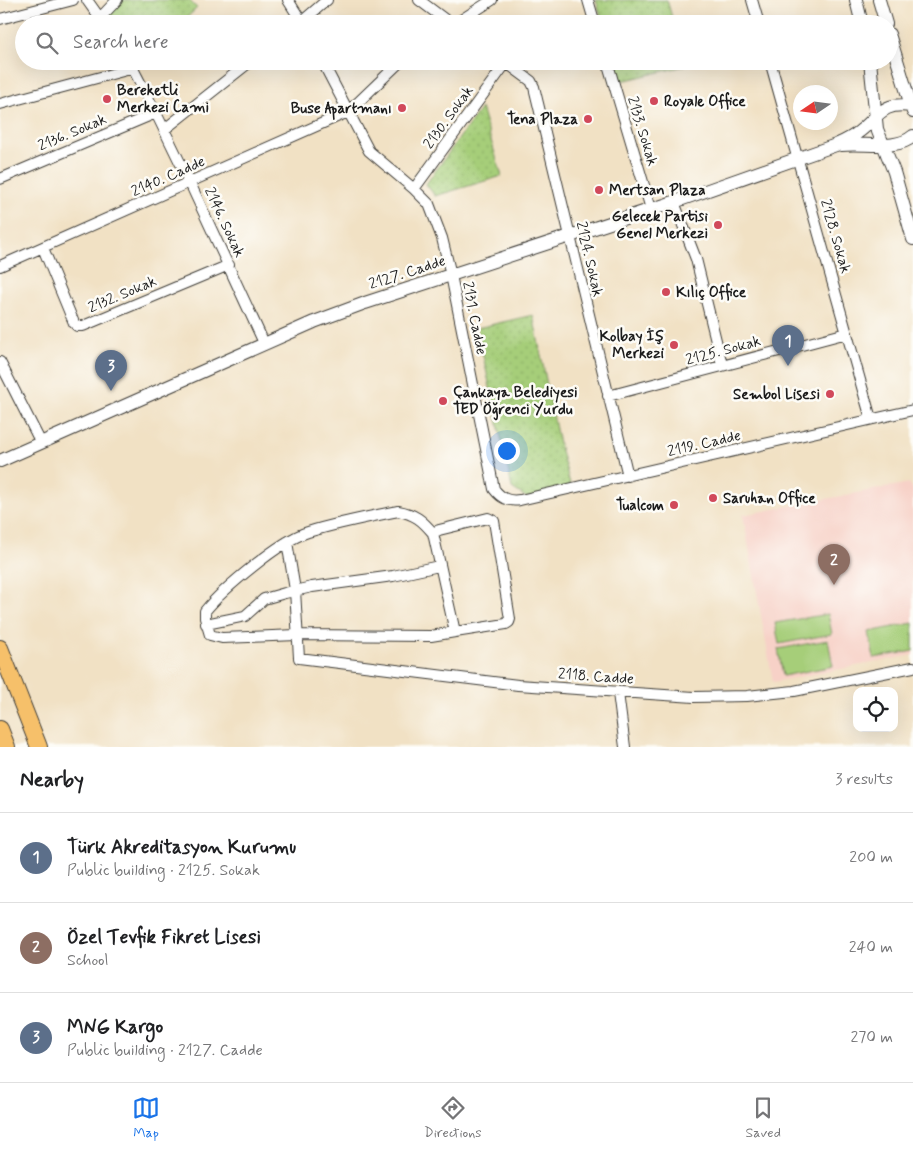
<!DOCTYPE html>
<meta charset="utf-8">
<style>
:root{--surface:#fff;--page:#f6f6f6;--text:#202124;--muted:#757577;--line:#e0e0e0;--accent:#1a73e8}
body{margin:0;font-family:Mynerve,sans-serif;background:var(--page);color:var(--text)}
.controls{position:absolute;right:15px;bottom:15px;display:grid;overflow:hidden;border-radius:10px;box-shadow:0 5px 20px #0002}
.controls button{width:45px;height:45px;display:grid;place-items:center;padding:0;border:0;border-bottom:1px solid var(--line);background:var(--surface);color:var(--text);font:25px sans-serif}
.compass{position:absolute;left:793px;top:85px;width:45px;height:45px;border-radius:50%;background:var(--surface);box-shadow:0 5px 20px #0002;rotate:257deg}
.you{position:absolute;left:506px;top:450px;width:18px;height:18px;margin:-12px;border:4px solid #fff;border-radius:50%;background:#1a73e8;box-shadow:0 0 0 8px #1a73e833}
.badge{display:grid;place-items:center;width:32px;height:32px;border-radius:50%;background:var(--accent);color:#fff;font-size:16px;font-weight:700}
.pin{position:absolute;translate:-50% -41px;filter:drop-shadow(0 1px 2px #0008)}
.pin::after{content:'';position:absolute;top:26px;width:18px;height:15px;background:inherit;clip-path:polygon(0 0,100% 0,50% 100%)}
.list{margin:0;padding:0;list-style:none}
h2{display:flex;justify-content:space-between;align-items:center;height:65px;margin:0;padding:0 20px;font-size:21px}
h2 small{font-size:16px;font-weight:400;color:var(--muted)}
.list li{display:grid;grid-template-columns:32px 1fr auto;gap:15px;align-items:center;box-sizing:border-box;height:90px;padding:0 20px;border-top:1px solid var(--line)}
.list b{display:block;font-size:19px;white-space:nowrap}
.list p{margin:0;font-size:16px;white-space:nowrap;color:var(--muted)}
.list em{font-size:16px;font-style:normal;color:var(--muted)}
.icon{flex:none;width:28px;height:28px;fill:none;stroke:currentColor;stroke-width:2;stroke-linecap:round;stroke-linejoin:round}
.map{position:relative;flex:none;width:913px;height:747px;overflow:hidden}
.search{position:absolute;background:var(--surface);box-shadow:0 5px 20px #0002;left:15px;right:15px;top:15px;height:55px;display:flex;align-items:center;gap:12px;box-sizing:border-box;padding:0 18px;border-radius:28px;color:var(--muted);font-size:19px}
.sheet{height:335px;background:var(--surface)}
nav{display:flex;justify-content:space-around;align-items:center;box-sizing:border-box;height:70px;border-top:1px solid var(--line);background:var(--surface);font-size:14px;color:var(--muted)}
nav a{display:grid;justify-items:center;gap:2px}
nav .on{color:var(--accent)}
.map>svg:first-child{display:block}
</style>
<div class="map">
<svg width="913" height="747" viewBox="0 0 913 747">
<defs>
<pattern id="park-dots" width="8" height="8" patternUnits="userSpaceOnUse" patternTransform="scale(1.25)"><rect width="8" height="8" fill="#a6ce79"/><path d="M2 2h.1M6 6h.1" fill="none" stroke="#8eb068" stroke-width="1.8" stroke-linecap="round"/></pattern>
</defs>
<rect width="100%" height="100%" fill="#fdfcf7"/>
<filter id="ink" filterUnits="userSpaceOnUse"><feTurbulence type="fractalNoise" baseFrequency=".02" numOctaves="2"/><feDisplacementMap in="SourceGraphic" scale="10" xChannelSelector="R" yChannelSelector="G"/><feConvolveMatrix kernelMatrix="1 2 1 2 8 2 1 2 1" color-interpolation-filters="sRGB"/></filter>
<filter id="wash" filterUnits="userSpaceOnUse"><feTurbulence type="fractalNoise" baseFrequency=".0096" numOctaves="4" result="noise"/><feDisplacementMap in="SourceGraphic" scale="20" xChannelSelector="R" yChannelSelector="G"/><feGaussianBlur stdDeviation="1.12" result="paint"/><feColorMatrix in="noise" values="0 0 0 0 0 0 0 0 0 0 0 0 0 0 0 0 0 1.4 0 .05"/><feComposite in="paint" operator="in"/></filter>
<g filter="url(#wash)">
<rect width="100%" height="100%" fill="#f1e1c4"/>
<!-- built -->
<path fill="#f7d1c7" d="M909,483L913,489V655L773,682L743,515Z"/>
<!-- park -->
<path fill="url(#park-dots)" stroke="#61754a" d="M117,0H189L197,8L180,24H104L100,18Z
M596,0H667L674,24H603Z
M614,61H683L685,66L626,80H620Z
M481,108L502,176L435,196L426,184Z
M533,315L559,444L571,487L527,498L512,488L477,328Z"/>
<!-- pitch -->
<path fill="#a6ce79" stroke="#61754a" d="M828,614L832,634L779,644L775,623Z
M913,623V651L874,658L869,632Z
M828,640L833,666L783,676L778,649Z"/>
</g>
<g filter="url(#ink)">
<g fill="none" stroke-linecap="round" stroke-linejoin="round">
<!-- minor casing -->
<g stroke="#3c3a35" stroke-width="12">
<path id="minor" d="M87,0L104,24
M288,0L303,24
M419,0L451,24
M588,0L595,24
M752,0L759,24
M100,18L117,0
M0,19L73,0
M299,24L327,0
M455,24L492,0
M129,61L156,113L190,183L264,343
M322,61L369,151L414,189L429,204L442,238L451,275L494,489C501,498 508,502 520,500L913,410
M504,61L531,81L534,87L628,476
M607,61L651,209
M770,61L871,419
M0,104L134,68
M165,129L251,61
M0,179L156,113
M414,189L506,63
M674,202L696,259L722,365
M43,248L74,323L77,326H83L229,265
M0,266L348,112L401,61
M0,362L41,443
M608,396L847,333
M488,518L494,521L510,619L509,622L506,624L455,632L433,533L439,530Z
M433,533C422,520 415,514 398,511C368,517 337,523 308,532C281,540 223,589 205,611V618L210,635L222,638L297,635L431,636L455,632
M287,542L295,590L299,658L518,685L694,697L747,696L794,691L913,667
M206,624L245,616L264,599L285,593L312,587L393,576L439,566
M618,693L625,747"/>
</g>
<!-- tertiary casing -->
<g stroke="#3c3a35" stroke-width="14">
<path id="tertiary" d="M856,0L862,24
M879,0L886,24
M889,34L913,112
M870,61L877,129L894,172L913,239
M841,145C863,142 897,151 913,136
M0,461L314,322L365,303L674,202L836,145C845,141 853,137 860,131C880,115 882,102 911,106"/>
</g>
<!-- primary casing -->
<g stroke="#3c3a35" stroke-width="18">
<path id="primary" d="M0,648L39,747
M0,729L7,747"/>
</g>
<!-- minor -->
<use href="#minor" stroke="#fff" stroke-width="10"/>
<!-- tertiary -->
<use href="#tertiary" stroke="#fff" stroke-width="12"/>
<!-- primary -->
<use href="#primary" stroke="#f6c06b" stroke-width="16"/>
</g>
</g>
<!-- markers -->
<g fill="#d1495b" stroke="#fdfcf7" stroke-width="2">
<circle cx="107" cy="99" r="5"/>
<circle cx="654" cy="101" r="5"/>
<circle cx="402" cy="108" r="5"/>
<circle cx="588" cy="119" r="5"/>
<circle cx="599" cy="190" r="5"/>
<circle cx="718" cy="225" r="5"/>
<circle cx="666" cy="292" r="5"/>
<circle cx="674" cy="345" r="5"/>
<circle cx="830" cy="394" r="5"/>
<circle cx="443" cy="401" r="5"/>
<circle cx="713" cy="498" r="5"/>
<circle cx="674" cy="505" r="5"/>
</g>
<g text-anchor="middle" stroke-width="5" stroke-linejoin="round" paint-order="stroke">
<!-- poi labels -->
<g font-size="15" font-weight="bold" fill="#1c1c1c" stroke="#fdfcf7" text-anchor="start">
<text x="117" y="95">Bereketli<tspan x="117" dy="17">Merkezi Cami</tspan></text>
<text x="664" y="106">Royale Office</text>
<text x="392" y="113" text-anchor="end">Buse Apartmanı</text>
<text x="578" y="124" text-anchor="end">Tena Plaza</text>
<text x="609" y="195">Mertsan Plaza</text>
<text x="708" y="221" text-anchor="end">Gelecek Partisi<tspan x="708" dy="17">Genel Merkezi</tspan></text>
<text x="676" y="297">Kılıç Office</text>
<text x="664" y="341" text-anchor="end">Kolbay İş<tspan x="664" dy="17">Merkezi</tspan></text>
<text x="453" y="397">Çankaya Belediyesi<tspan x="453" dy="17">TED Öğrenci Yurdu</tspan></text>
<text x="820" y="399" text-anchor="end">Sembol Lisesi</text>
<text x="723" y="503">Saruhan Office</text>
<text x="664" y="510" text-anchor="end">Tualcom</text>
</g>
<!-- street labels -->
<g font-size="15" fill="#1c1c1c" stroke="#fdfcf7">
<text transform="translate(448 117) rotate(-54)" y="5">2130. Sokak</text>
<text transform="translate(643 131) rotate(73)" y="5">2133. Sokak</text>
<text transform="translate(72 132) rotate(-23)" y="5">2136. Sokak</text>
<text transform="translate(168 176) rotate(-24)" y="5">2140. Cadde</text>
<text transform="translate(225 222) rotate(65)" y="5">2146. Sokak</text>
<text transform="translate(836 236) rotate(74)" y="5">2128. Sokak</text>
<text transform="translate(590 259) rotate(77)" y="5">2124. Sokak</text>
<text transform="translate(407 272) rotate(-18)" y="5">2127. Cadde</text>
<text transform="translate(122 294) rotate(-23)" y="5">2132. Sokak</text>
<text transform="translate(475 318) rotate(79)" y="5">2131. Cadde</text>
<text transform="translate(723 350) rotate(-15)" y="5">2125. Sokak</text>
<text transform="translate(704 443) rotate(-13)" y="5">2119. Cadde</text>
<text transform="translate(596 676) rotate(4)" y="5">2118. Cadde</text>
</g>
</g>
</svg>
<div class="controls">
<button><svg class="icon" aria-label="locate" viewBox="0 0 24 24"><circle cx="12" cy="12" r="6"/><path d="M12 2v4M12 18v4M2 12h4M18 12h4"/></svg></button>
</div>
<svg class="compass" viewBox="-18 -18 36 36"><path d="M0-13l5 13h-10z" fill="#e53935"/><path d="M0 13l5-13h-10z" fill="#757577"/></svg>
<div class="you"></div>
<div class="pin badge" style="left:788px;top:366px;background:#5c6f8a">1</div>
<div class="pin badge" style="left:834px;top:585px;background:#8d6e63">2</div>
<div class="pin badge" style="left:111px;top:391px;background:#5c6f8a">3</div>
<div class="search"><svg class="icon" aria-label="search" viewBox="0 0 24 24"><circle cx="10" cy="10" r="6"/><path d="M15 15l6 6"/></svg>Search here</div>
</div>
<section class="sheet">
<h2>Nearby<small>3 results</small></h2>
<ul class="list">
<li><span class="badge" style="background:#5c6f8a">1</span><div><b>Türk Akreditasyon Kurumu</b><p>Public building · 2125. Sokak</p></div><em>200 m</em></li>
<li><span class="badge" style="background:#8d6e63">2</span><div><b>Özel Tevfik Fikret Lisesi</b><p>School</p></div><em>240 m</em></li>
<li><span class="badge" style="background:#5c6f8a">3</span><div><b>MNG Kargo</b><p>Public building · 2127. Cadde</p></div><em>270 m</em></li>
</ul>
</section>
<nav>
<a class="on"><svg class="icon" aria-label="map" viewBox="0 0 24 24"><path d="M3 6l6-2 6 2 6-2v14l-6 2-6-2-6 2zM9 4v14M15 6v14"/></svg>Map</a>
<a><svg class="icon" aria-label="directions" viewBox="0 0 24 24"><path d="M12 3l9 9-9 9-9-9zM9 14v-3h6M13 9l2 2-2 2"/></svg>Directions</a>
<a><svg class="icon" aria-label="saved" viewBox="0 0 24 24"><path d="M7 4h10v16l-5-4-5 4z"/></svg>Saved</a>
</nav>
